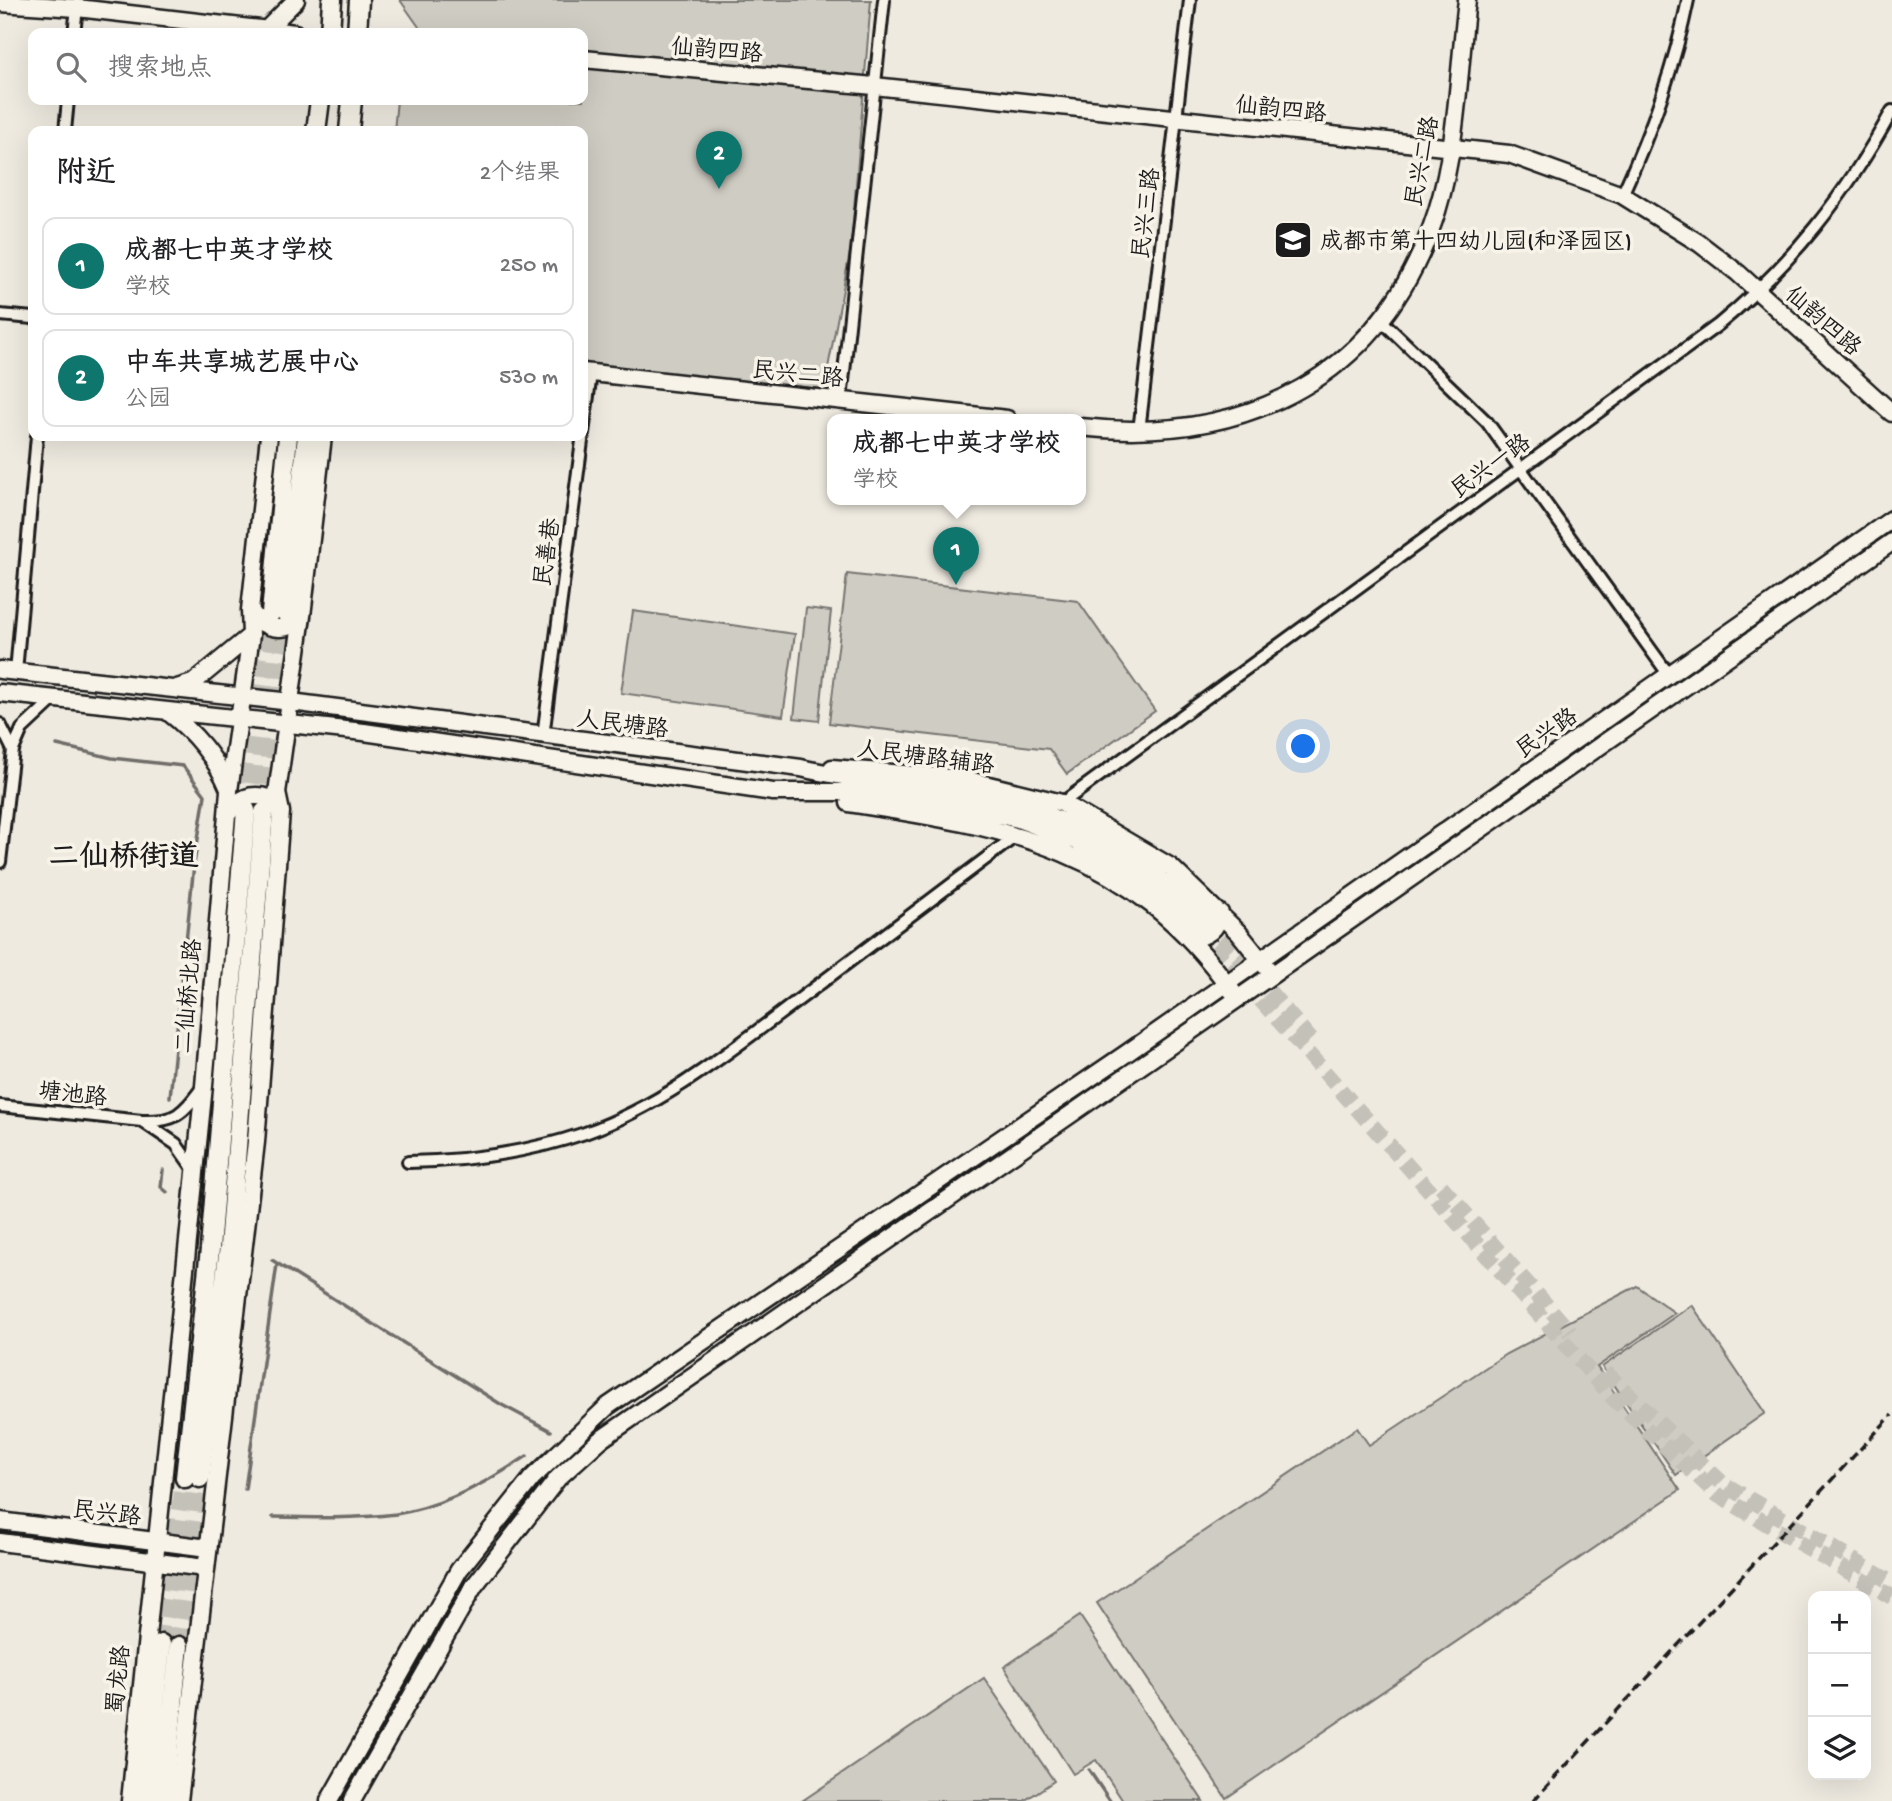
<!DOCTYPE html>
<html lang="zh">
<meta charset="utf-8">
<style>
:root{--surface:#fff;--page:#f6f6f6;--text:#202124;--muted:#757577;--line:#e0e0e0;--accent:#0f766e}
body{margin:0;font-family:"Gochi Hand","LXGW WenKai TC",sans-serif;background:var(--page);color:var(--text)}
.controls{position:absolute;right:21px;bottom:21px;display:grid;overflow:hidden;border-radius:14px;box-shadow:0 7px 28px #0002}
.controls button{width:63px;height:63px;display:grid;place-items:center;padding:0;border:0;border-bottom:2px solid var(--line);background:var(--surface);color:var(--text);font:35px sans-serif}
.you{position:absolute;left:1304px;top:747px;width:24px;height:24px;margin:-18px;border:5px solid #fff;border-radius:50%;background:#1a73e8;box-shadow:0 0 0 10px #1a73e833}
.badge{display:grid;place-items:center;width:46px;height:46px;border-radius:50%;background:var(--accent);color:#fff;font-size:23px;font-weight:700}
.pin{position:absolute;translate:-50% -58px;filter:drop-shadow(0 2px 4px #0008)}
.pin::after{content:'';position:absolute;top:37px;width:24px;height:21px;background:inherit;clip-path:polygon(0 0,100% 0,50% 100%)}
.popup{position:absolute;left:827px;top:414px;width:259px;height:91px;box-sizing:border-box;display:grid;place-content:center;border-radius:14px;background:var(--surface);filter:drop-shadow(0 2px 5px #0005);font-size:23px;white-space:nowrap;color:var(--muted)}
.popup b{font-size:26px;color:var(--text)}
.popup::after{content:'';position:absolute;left:50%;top:100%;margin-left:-14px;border:14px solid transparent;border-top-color:var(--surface)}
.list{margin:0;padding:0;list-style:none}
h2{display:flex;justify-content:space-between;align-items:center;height:91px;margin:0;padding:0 28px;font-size:30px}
h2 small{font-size:23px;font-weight:400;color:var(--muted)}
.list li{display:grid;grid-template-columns:46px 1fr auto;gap:21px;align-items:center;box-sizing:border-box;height:98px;margin:0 14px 14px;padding:0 14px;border:2px solid var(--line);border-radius:14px}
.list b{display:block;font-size:26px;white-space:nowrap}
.list p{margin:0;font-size:23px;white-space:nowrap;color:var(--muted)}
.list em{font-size:23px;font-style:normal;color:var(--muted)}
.icon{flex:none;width:38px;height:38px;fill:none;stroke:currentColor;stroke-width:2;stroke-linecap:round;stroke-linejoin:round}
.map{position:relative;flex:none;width:1892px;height:1801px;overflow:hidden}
.search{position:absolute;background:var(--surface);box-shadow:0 7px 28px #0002;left:28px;top:28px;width:560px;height:77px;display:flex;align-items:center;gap:18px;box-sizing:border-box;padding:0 24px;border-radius:14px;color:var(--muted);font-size:26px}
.panel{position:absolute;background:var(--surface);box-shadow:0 7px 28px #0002;left:28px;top:126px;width:560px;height:315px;border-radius:14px}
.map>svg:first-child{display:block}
</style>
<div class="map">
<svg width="1892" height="1801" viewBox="0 0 1892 1801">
<rect width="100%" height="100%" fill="#eeeae0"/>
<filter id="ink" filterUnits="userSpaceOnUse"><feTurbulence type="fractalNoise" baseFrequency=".0143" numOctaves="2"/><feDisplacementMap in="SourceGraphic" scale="14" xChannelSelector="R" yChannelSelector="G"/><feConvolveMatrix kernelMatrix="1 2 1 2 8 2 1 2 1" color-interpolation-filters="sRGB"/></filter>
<g filter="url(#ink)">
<!-- green -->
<path fill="#cfccc3" stroke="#767470" stroke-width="2" d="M400,0H871L851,247L824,389L583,367V131H394L397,100H583V33H419V27Z
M847,574L1078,601L1155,711L1067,774L1049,749L829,723Z
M806,608L831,611L819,721L794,718Z
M633,611L795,634L783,716L621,693Z
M1637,1286L1675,1313L1597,1367L1680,1490L1226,1798L1097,1603L1357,1428L1369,1445L1506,1354Z
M1692,1305L1765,1413L1676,1475L1602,1367Z
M1080,1616L1203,1801H1123L1096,1760L1073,1774L1004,1667Z
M984,1678L1054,1781L1024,1801H802Z"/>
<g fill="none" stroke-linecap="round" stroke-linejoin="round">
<!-- stream -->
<path stroke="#6f6d69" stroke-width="3.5" d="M57,745L112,758L183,766L205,795L194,864L170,1097
M163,1170L161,1187L167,1192
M272,1260L502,1405L551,1431
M245,1489L277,1264
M273,1517C314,1518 355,1519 396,1514C442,1507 490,1481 527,1456
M1089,1770L1110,1801"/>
<!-- secondary-tunnel -->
<path stroke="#c4c1b9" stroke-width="16" stroke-dasharray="16 8" stroke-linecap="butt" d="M1206,919L1312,1041
M1197,928L1614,1399L1718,1495L1892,1597
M1441,1186L1570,1332
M1605,1372L1722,1483L1892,1583"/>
<!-- primary-tunnel -->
<path stroke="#c4c1b9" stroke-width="18" stroke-dasharray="18 9" stroke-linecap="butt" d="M246,810L271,613
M264,812L287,615
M161,1644L185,1478
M179,1646L200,1478"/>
<!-- street casing -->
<g stroke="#1c1c1c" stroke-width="16">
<path id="street" d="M74,33L77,8
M65,131L68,100
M1622,195C1651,132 1674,69 1688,0
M0,315L33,318
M1381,320L1487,422L1669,675
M841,400L884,0
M1139,431L1190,0
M16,672L37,436
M0,724L13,750L22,729L54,699
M543,736L591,373
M1062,803L1718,325C1792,264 1846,195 1892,111
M0,862L13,750
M0,1106L142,1121
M408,1162C470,1161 527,1153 585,1133C665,1105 734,1048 801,998C873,944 945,889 1017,835
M195,1171L176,1144L142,1121C176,1122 182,1114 202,1088"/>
</g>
<!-- secondary casing -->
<g stroke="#1c1c1c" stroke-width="21">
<path id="secondary" d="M0,3L77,8L295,33
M263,33L296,0
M583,59L874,86L1509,154L1622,195L1699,243L1738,273L1892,413
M583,372L1007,419
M1080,427C1248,445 1384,377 1437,211C1457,147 1459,67 1467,0
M250,610C263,630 286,635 302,616
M0,670L291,702L801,768C874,785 950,786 1022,807C1092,827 1154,869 1206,919
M177,688L193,683L251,635
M0,693L364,732L773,792H845L947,804L1018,819L1077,841L1153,889L1197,928
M168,712C193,731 217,759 229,789
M832,768L964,779L1062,803L1171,867L1239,933L1267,968
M849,803C1011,828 1130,848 1232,991
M228,814C240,797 250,793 270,798L279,810
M1190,938C1206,938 1218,929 1220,913
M0,1521L208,1548
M0,1542L205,1568
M130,1801L204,1086L229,791L251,635L250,610L269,436
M179,1801L256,1142L281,812L277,793L302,616L323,436
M329,1801L459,1570L532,1478L608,1406L1127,1053L1892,519
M352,1801L474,1586L558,1478L600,1440L1272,975L1892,542"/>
</g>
<!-- primary casing -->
<g stroke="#1c1c1c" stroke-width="23">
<path id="primary" d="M330,33L332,0
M357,33L359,0
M316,131L320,100
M349,131L352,100
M271,613L288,436
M287,615L307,436
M185,1478L210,1249L246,810
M200,1478L229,1247L264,812
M145,1801L161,1644
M163,1801L179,1646"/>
</g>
<!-- street -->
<use href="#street" stroke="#f7f3e8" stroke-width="10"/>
<!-- secondary -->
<use href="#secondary" stroke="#f7f3e8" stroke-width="16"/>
<!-- primary -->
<use href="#primary" stroke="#f7f3e8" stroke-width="18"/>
<!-- rail -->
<path stroke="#1c1c1c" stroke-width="3.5" stroke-dasharray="10 5" stroke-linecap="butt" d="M1533,1801L1892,1415"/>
</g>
</g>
<!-- icons -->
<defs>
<g id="school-square" transform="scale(2.0125)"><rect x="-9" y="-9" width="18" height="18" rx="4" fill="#1c1c1c" stroke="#f7f3e8"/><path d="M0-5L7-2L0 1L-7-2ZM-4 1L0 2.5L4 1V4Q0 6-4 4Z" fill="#fff"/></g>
</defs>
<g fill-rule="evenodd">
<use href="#school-square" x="1293" y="240"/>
</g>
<g text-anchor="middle" stroke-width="7" stroke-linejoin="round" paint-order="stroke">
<!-- street labels -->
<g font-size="23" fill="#1c1c1c" stroke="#f7f3e8">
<text transform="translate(717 49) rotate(5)" y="8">仙韵四路</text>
<text transform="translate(1281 108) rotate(6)" y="8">仙韵四路</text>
<text transform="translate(1421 161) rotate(-79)" y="8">民兴二路</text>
<text transform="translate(1145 213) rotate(-83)" y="8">民兴三路</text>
<text transform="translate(1824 320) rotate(41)" y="8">仙韵四路</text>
<text transform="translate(798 373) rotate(6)" y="8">民兴二路</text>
<text transform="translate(1490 465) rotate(-36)" y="8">民兴一路</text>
<text transform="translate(546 552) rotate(-82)" y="8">民善巷</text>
<text transform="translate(623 723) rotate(7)" y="8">人民塘路</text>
<text transform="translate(1546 732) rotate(-35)" y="8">民兴路</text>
<text transform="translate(926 756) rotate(7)" y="8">人民塘路辅路</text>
<text transform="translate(187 996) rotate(-85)" y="8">二仙桥北路</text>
<text transform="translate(73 1093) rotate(6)" y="8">塘池路</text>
<text transform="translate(107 1512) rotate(7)" y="8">民兴路</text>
<text transform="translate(117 1679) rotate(-84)" y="8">蜀龙路</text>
</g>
<!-- poi labels -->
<g font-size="23" fill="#1c1c1c" stroke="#f7f3e8" text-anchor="start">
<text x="1320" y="248">成都市第十四幼儿园(和泽园区)</text>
</g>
<!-- district labels -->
<g font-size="30" font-weight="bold" fill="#1c1c1c" stroke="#f7f3e8">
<text x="124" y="865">二仙桥街道</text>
</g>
</g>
</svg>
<div class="controls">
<button>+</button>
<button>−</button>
<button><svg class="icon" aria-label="layers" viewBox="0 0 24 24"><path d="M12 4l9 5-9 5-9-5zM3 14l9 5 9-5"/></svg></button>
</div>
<div class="you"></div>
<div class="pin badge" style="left:956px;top:585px">1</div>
<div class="popup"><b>成都七中英才学校</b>学校</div>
<div class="pin badge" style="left:719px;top:189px">2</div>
<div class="search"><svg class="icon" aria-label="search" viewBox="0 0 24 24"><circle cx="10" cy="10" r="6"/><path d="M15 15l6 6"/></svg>搜索地点</div>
<section class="panel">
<h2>附近<small>2个结果</small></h2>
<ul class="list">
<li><span class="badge">1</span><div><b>成都七中英才学校</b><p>学校</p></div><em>250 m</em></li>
<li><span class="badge">2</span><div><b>中车共享城艺展中心</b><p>公园</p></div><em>530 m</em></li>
</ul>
</section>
</div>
